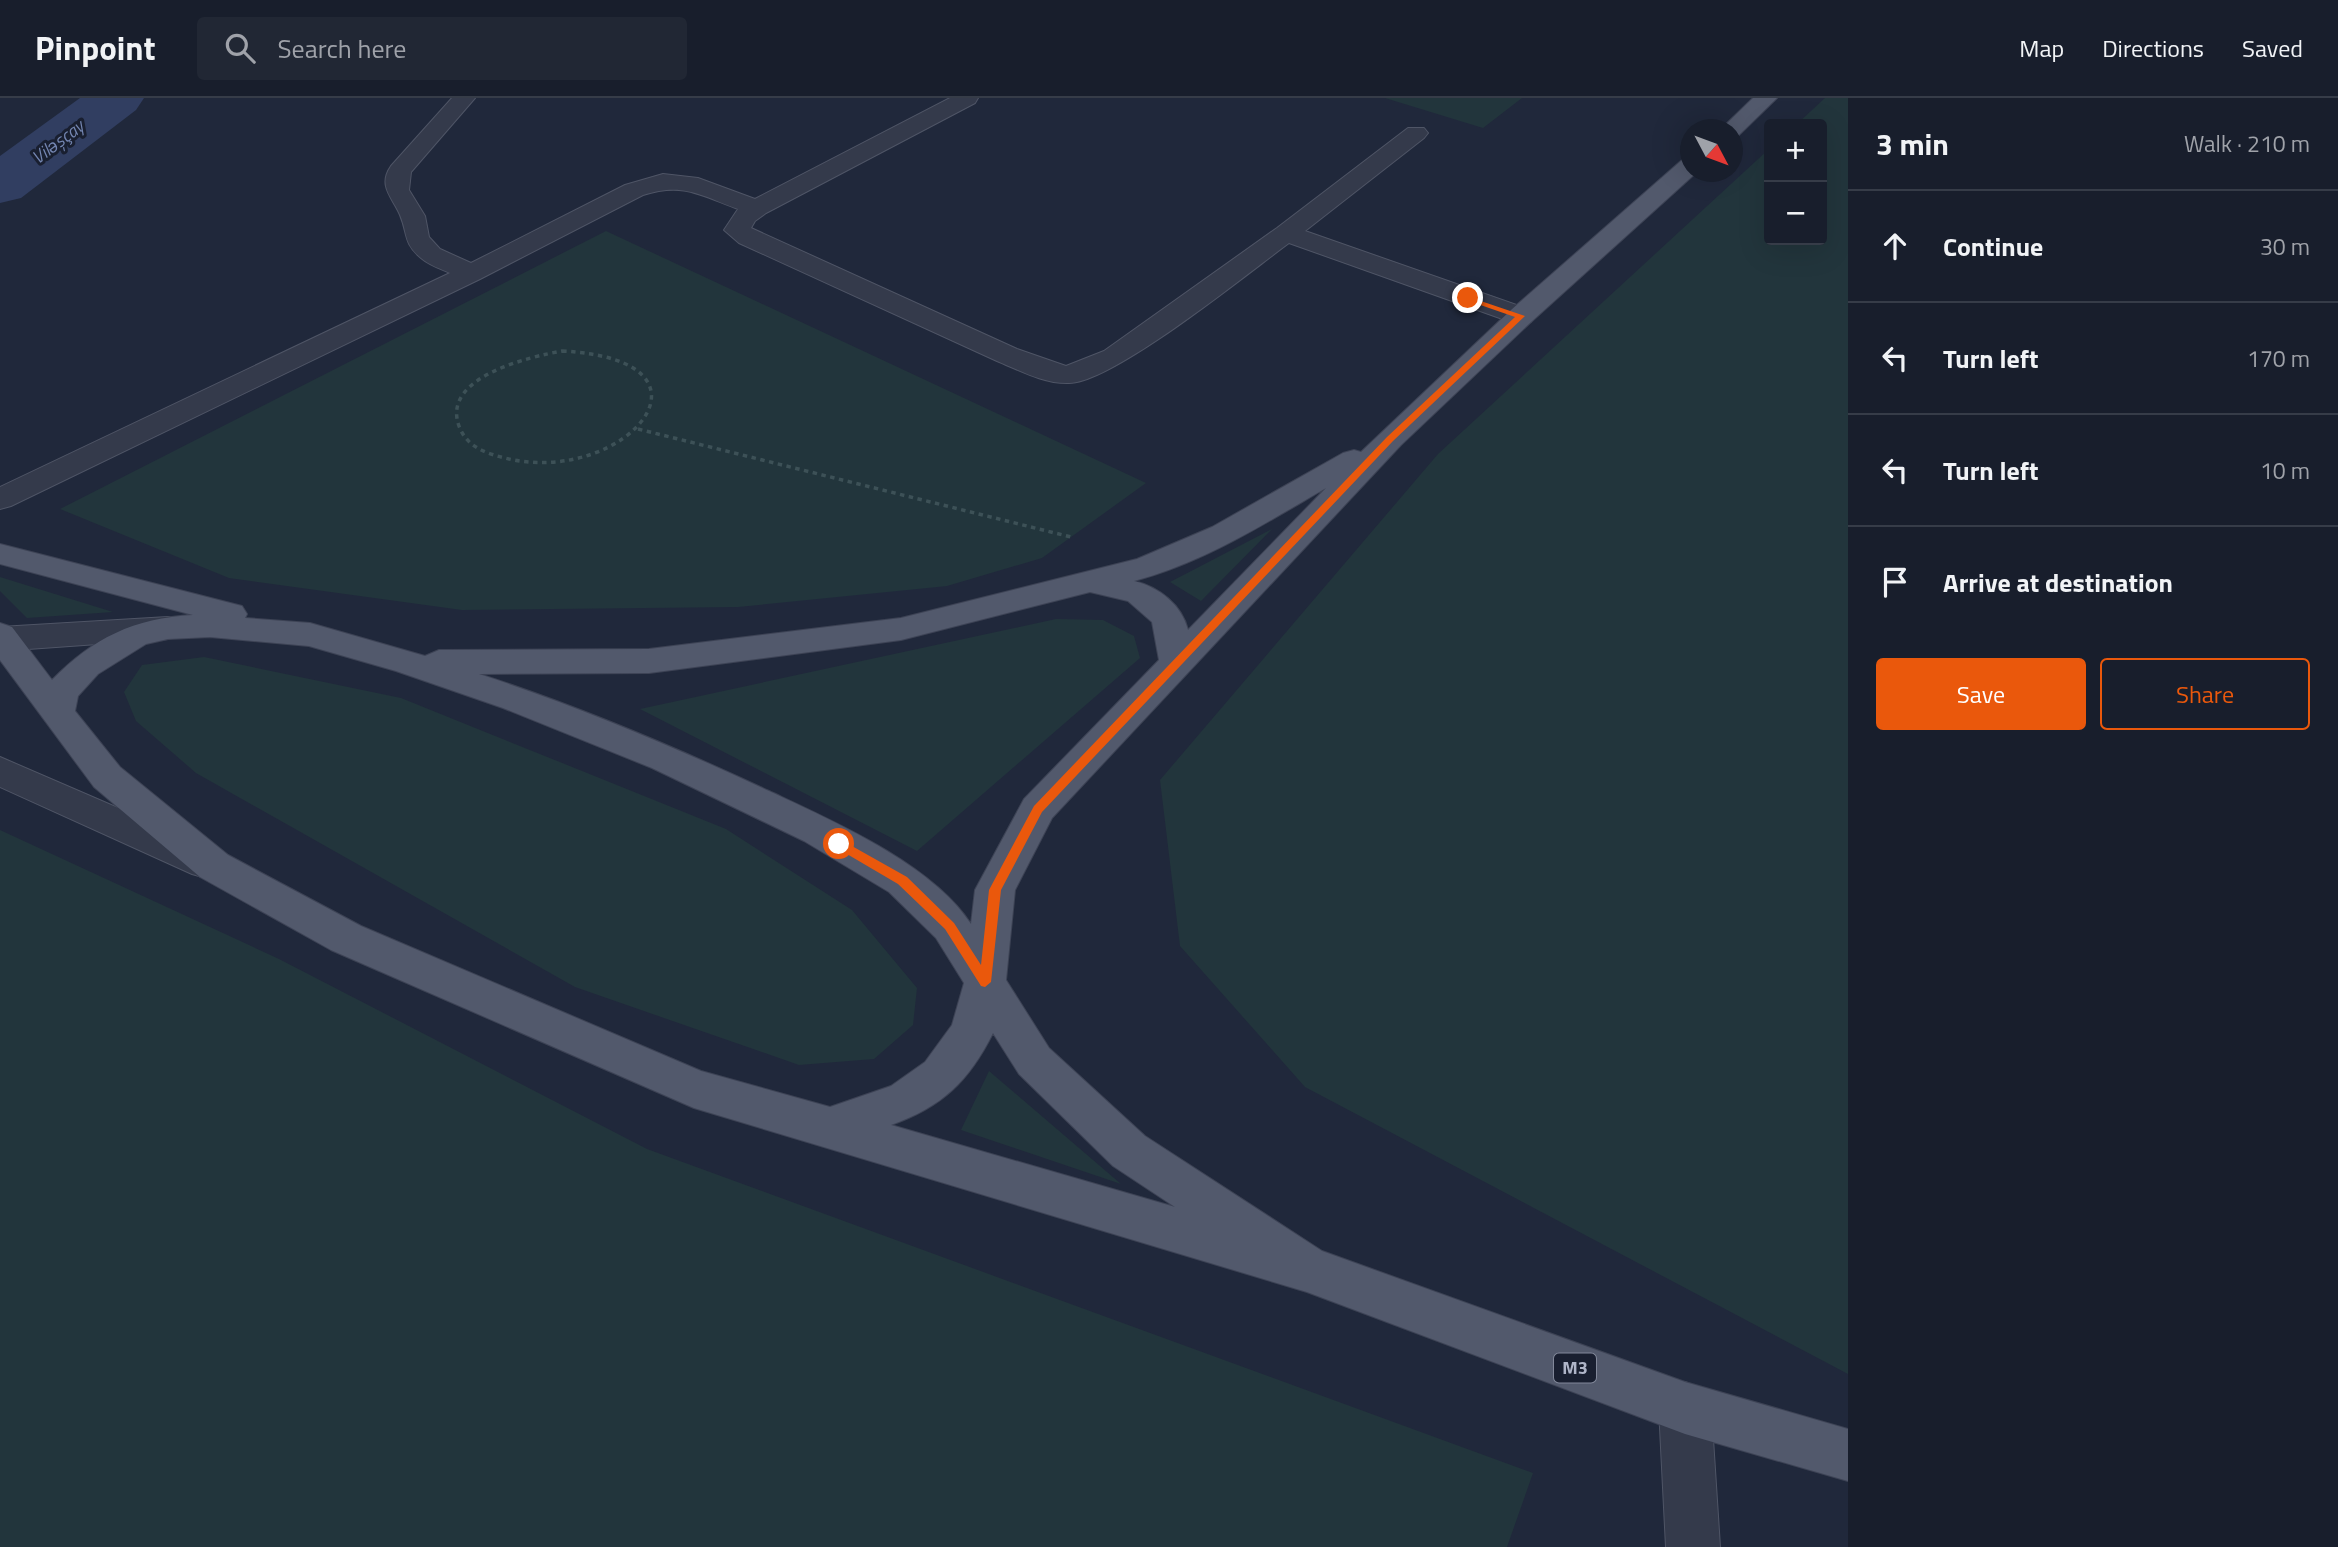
<!DOCTYPE html>
<meta charset="utf-8">
<style>
:root{--surface:#181e2c;--page:#212734;--text:#f1f3f6;--muted:#9fa2a9;--line:#363c48;--accent:#ea580c}
body{margin:0;font-family:"Titillium Web",sans-serif;background:var(--page);color:var(--text)}
.controls{position:absolute;right:21px;top:21px;display:grid;overflow:hidden;border-radius:7px;box-shadow:0 7px 28px #0002}
.controls button{width:63px;height:63px;display:grid;place-items:center;padding:0;border:0;border-bottom:2px solid var(--line);background:var(--surface);color:var(--text);font:35px sans-serif}
.compass{position:absolute;left:1680px;top:21px;width:63px;height:63px;border-radius:50%;background:var(--surface);box-shadow:0 7px 28px #0002;rotate:131deg}
.stop{position:absolute;width:21px;height:21px;margin:-16px;border:5px solid #ea580c;border-radius:50%;background:#fff}
.stop.end{background:#ea580c;border-color:#fff;box-shadow:0 2px 7px #0008}
.list{margin:0;padding:0;list-style:none}
h2{display:flex;justify-content:space-between;align-items:center;height:91px;margin:0;padding:0 28px;font-size:30px}
h2 small{font-size:23px;font-weight:400;color:var(--muted)}
.list li{display:grid;grid-template-columns:46px 1fr auto;gap:21px;align-items:center;box-sizing:border-box;height:112px;padding:0 28px;border-top:2px solid var(--line)}
.list b{display:block;font-size:26px;white-space:nowrap}
.list em{font-size:23px;font-style:normal;color:var(--muted)}
.actions{display:flex;gap:14px;padding:21px 28px}
.actions a{flex:1;padding:16px 0;border:2px solid var(--accent);border-radius:7px;text-align:center;font-size:24px;color:var(--accent)}
.actions .main{background:var(--accent);color:#fff}
.icon{flex:none;width:38px;height:38px;fill:none;stroke:currentColor;stroke-width:2;stroke-linecap:round;stroke-linejoin:round}
.map{position:relative;flex:none;width:1848px;height:1449px;overflow:hidden}
header{display:flex;align-items:center;gap:42px;box-sizing:border-box;height:98px;padding:0 35px;background:var(--surface);border-bottom:2px solid var(--line)}
header strong{font-size:33px}
nav{display:flex;gap:38px;margin-inline-start:auto;font-size:24px}
.search{width:490px;height:63px;background:var(--page);display:flex;align-items:center;gap:18px;box-sizing:border-box;padding:0 24px;border-radius:7px;color:var(--muted);font-size:26px}
main{display:flex}
aside{flex:1;background:var(--surface)}
.map>svg:first-child{display:block}
</style>
<header>
<strong>Pinpoint</strong>
<div class="search"><svg class="icon" aria-label="search" viewBox="0 0 24 24"><circle cx="10" cy="10" r="6"/><path d="M15 15l6 6"/></svg>Search here</div>
<nav><a>Map</a><a>Directions</a><a>Saved</a></nav>
</header>
<main>
<div class="map">
<svg width="1848" height="1449" viewBox="0 0 1848 1449">
<rect width="100%" height="100%" fill="#20283b"/>
<!-- green -->
<path fill="#22353c" d="M1385,0H1522L1483,30Z
M1825,0H1848V1276L1305,989L1180,848L1160,682L1438,356L1769,51V142H1822V26H1797Z
M606,133L1146,385L1042,460L947,488L738,509L462,512L229,480L60,411Z
M1272,431L1201,503L1170,484Z
M0,479L113,514L27,520L0,493Z
M1056,521L1103,522L1134,538L1140,560L917,753L640,611Z
M204,559L401,600L726,731L852,812L917,890L913,927L874,961L799,967L575,889L196,675L136,623L124,594L142,567Z
M0,732L279,861L647,1051L1533,1375L1507,1449H0Z
M989,973L1121,1086L961,1032Z"/>
<g fill="none" stroke-linecap="round" stroke-linejoin="round">
<!-- river -->
<path fill="#313e61" fill-rule="evenodd" d="M80,0H144L136,12L21,100L0,105V58Z"/>
<!-- minor casing -->
<g stroke="#4f5566" stroke-width="2">
<path id="minor" d="M452,0H475L411,74L409,92L425,118L429,139L440,151L471,165L625,87L663,76L698,80L755,101L950,0H978L975,5L766,115L755,123L751,130L1017,251L1066,268L1104,253L1277,130L1408,30H1424L1428,35L1424,40L1305,133L1531,212L1535,218L1531,224L1521,226L1511,224L1289,145C1248,175 1113,285 1069,285C1044,286 1019,272 997,263L739,145L724,132L738,111C700,97 683,84 643,97L480,181L11,408L0,411V389L450,175C441,171 429,167 421,160C403,145 408,136 400,117C393,100 377,88 391,68Z
M168,519L180,522L185,530L180,538L168,541L0,553V529Z
M0,659L220,754L226,765L220,776L206,780L192,776L0,689Z
M1685,1284L1703,1292L1711,1310L1720,1449H1666L1659,1310L1667,1292Z"/>
</g>
<!-- major casing -->
<g stroke="#3d4355" stroke-width="2">
<path id="major" d="M1753,0H1777L1739,37L1732,39V32H1720Z
M1690,60V74H1697L1531,224L1401,347L1052,720L1015,792L1006,882L1049,950L1145,1038L1322,1153L1685,1284L1848,1331V1383L1685,1336L1307,1194L694,1010L331,852L200,779L94,689L0,562V525L12,529L52,582C93,540 134,520 193,517L0,466V446L242,508L247,516L245,520L310,525L425,558L439,552L649,551L901,520L1137,461L1212,429L1343,355L1354,352L1361,354L1511,212L1682,62ZM1326,390L1188,532C1182,507 1159,489 1134,483C1203,465 1264,426 1326,390ZM1090,494L1128,503L1152,524L1159,562L1024,701L975,792L971,826C932,766 833,723 769,693C675,649 578,608 479,576L649,575L901,542ZM210,539L309,548L396,573L503,610L652,670L804,743L889,794L936,840L964,885L952,927L925,964L891,988L830,1009L701,973L361,828L228,757L120,669L75,613L78,598L98,576L146,546L168,541ZM993,935L1019,976L1113,1068L1175,1109L891,1027C942,1009 969,983 993,935Z"/>
</g>
<!-- path -->
<path stroke="#3d5157" stroke-width="3.5" stroke-dasharray="4.5 4.5" stroke-linecap="butt" d="M562,253C733,262 627,387 509,361C488,356 467,350 459,328C441,279 529,259 562,253Z
M638,331L1071,439"/>
<!-- minor -->
<use href="#minor" fill="#343a4b" fill-rule="evenodd"/>
<!-- major -->
<use href="#major" fill="#52596c" fill-rule="evenodd"/>
</g>
<!-- route -->
<path fill="#ea580c" d="M1466,198L1525,218L1393,343L1042,714L1001,792L991,884L985,889L981,888L945,831L898,786L835,749V743H843L907,779L954,825L981,867L989,792L1034,708L1387,339L1515,219L1466,202Z"/>
<g text-anchor="middle" stroke-width="6" stroke-linejoin="round" paint-order="stroke">
<!-- far-water labels -->
<g font-size="18" font-style="italic" fill="#7486b2" stroke="#191f30">
<text transform="translate(58 44) rotate(-37)" y="6">Viləşçay</text>
</g>
<!-- shield labels -->
<rect fill="#191f30" stroke="#82889a" stroke-width="2" x="1554" y="1255.5" width="42" height="29" rx="5"/>
<g font-size="18" font-weight="bold" fill="#afb5c8">
<text x="1575" y="1276">M3</text>
</g>
</g>
</svg>
<div class="controls">
<button>+</button>
<button>−</button>
</div>
<svg class="compass" viewBox="-18 -18 36 36"><path d="M0-13l5 13h-10z" fill="#e53935"/><path d="M0 13l5-13h-10z" fill="#9fa2a9"/></svg>
<div class="stop" style="left:839px;top:746px"></div>
<div class="stop end" style="left:1468px;top:200px"></div>
</div>
<aside>
<h2>3 min<small>Walk · 210 m</small></h2>
<ul class="list">
<li><svg class="icon" aria-label="ahead" viewBox="0 0 24 24"><path d="M12 20V5M6 11l6-6 6 6"/></svg><div><b>Continue</b></div><em>30 m</em></li>
<li><svg class="icon" aria-label="left" viewBox="0 0 24 24"><path d="M17 20v-9H6M10 6l-5 5 5 5"/></svg><div><b>Turn left</b></div><em>170 m</em></li>
<li><svg class="icon" aria-label="left" viewBox="0 0 24 24"><path d="M17 20v-9H6M10 6l-5 5 5 5"/></svg><div><b>Turn left</b></div><em>10 m</em></li>
<li><svg class="icon" aria-label="arrive" viewBox="0 0 24 24"><path d="M6 21V4h12l-3 4 3 4H6"/></svg><div><b>Arrive at destination</b></div></li>
</ul>
<div class="actions"><a class="main">Save</a><a>Share</a></div>
</aside>
</main>
